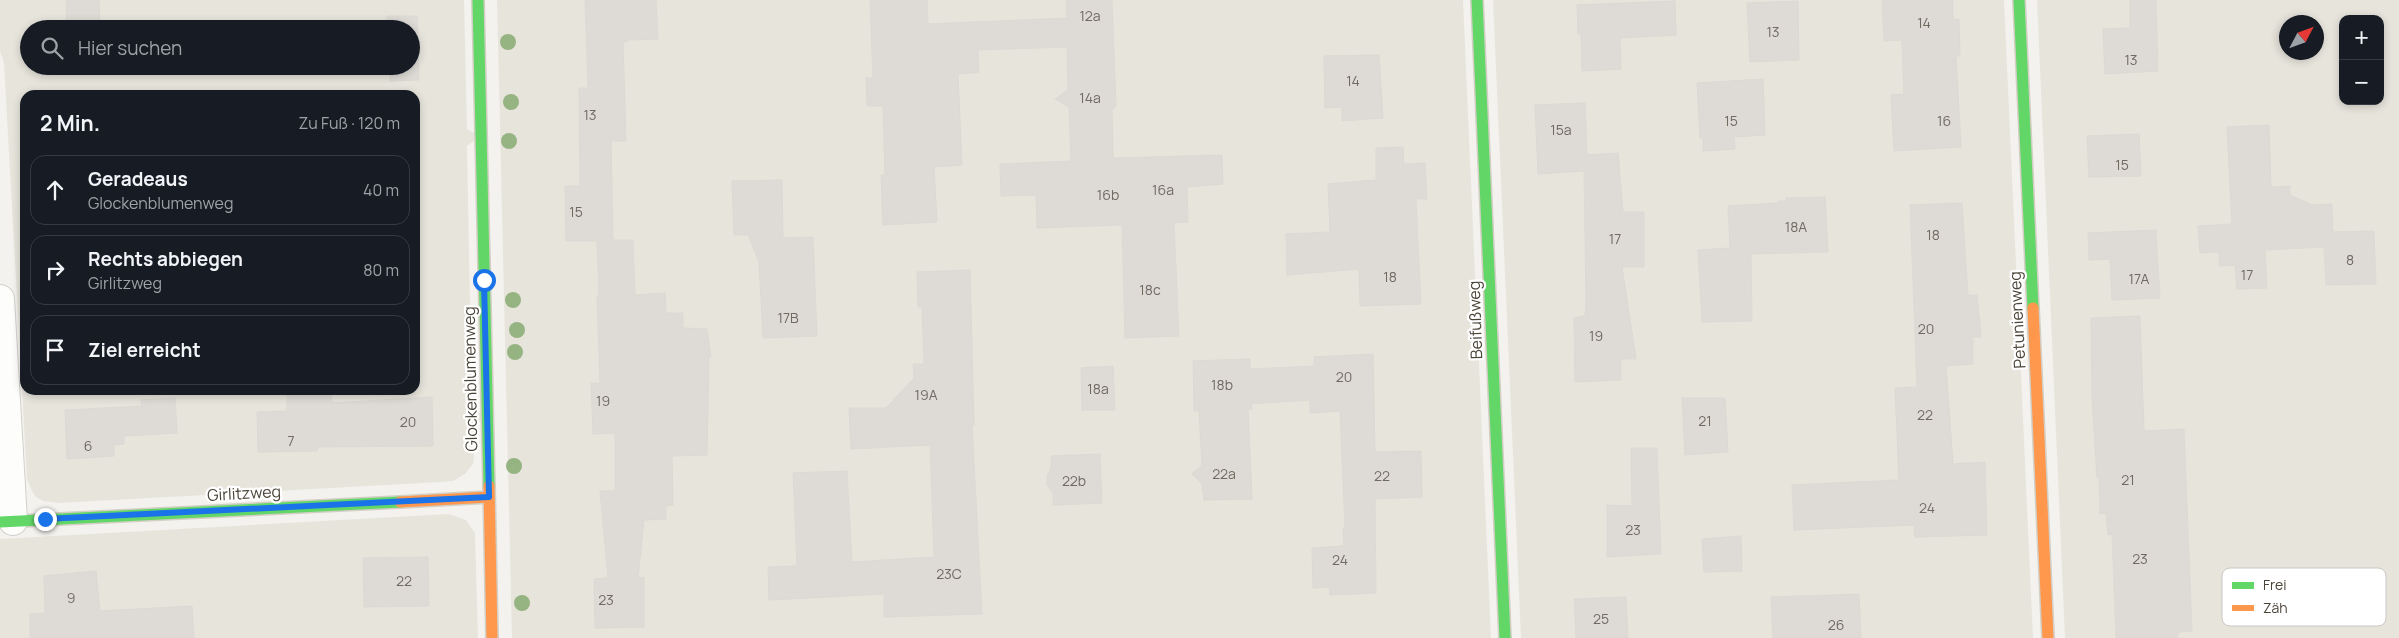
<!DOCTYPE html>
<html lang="de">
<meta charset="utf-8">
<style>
:root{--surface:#171b24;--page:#242831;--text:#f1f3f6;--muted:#9ea1a6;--line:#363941}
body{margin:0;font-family:Manrope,sans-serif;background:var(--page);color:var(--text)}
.controls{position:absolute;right:15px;top:15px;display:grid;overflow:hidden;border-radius:10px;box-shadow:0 2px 8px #0003}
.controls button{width:45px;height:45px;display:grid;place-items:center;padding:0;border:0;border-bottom:1px solid var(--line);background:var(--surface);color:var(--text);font:25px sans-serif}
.compass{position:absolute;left:2279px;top:15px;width:45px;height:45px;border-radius:50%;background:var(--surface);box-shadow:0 2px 8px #0003;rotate:49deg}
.stop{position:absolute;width:15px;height:15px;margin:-11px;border:4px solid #1a73e8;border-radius:50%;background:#fff}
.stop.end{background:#1a73e8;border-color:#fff;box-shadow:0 1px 5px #0008}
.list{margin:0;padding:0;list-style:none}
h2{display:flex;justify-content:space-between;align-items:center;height:65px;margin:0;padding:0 20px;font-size:21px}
h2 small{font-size:16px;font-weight:400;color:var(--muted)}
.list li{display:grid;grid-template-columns:32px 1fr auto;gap:15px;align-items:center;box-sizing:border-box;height:70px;margin:0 10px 10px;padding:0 10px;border:1px solid var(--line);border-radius:15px}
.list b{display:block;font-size:19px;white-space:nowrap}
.list p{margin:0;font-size:16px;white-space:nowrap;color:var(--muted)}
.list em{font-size:16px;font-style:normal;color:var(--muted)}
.icon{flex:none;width:28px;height:28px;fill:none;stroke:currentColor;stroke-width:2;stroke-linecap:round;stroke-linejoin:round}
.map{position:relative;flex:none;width:2399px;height:638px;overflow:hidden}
.search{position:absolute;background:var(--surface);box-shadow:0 2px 8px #0003;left:20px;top:20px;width:400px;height:55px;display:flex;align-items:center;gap:12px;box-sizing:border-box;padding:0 18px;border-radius:28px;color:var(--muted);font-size:19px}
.panel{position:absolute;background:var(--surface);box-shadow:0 2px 8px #0003;left:20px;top:90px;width:400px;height:305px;border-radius:15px}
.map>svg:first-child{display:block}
</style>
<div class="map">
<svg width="2399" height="638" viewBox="0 0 2399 638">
<rect width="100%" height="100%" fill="#f4f2ee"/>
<!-- residential -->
<path fill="#e7e4dc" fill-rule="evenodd" d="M0,0H464L467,129L474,133V141L467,146L472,409L481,413V421L473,426L474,457L473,464L465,474L453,481L441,482L59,503L43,501L36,497L32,491L27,479L4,63L0,51ZM29,29H411V66H29ZM25,95H415V390H25Z
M497,0H1463L1491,638H512Z
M1493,0H2004L2033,638H1521Z
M2037,0H2399V638H2065ZM2343,19H2380V101H2343ZM2286,22H2316V52H2286Z
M449,514L466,520L475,533L478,638H0V539Z"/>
<!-- building -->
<path fill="#dedbd6" stroke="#dcd9d4" d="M66,0H99L100,29H67Z
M585,0H656L658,39L627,40V42H623L626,141H611L613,240H633L635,295L665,293L666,313H683V328L707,329L711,357H709L707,455L672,456L673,505L666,506V519L644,520L638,578L644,577V627L595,628L594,579L608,578L600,491H615V433L593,434L591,383H600L597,296H599L597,241H566L565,186H580L579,88H588Z
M870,0H927L928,24L1067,18L1066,0H1112L1116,106L1112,110L1113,158L1222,155L1223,184L1187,187L1188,222L1174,223L1179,336L1125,338L1122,225L1037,228L1036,195L1001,196L1000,164L1071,161L1069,107L1055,99L1068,90L1067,47L978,50L979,72L958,74L962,165L934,167L937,222L883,225L881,175H885L883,106H867L866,78H873Z
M1882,0H1953V19H1959L1960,56H1956L1961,147L1894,151L1891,95L1904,94L1902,40L1884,41Z
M2130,0H2156L2158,71L2105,74L2103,29L2130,28Z
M1675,1L1676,35L1620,38L1621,69L1582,71L1581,34H1578L1577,5Z
M1798,1L1799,60L1750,62L1747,3Z
M387,16H417L419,80L390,81L389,66H411V29H388Z
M1379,55L1383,118L1342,121V107L1325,108L1324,56Z
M1763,79L1765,135L1734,137L1735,149L1703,151V138H1700L1697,83Z
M1585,103L1587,155L1618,153L1623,212H1644V267H1622L1636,359H1621V380L1575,382L1574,318L1585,316L1586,304L1584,171L1538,174L1535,105Z
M2269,125L2271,187L2290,186V195L2312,205L2332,204L2333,232L2374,231L2376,284L2326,285L2324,247L2265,250L2267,288L2237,289L2235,265L2219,266V252L2200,253L2198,226L2232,224L2227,127Z
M2139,134L2141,176L2089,177L2087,136Z
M1403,147L1404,164L1425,163L1427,199H1416L1421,304L1360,306L1359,269L1287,275L1286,234L1330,232L1328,184L1376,180V148Z
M782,180L783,238L813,237L817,336L763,338L759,262L748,235H734L732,181Z
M1825,197L1828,252L1751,254L1752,321L1702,322L1698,250L1730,248L1728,206L1778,203V201H1786V198Z
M1962,203L1968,295H1977L1981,337H1973V364L1946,366L1953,464L1985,462L1987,535L1915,537L1914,525L1794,530L1792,485L1899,480L1895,388L1917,387L1910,205Z
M2156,230L2160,298L2112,300L2110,259L2089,260L2088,233Z
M970,270L974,425H972L982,614L884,617V594L769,600L768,567L797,566L793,473L847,471L852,562L934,557L930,445L851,449L849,408H886L914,378L913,364H924L922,307H918L917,272Z
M2140,316L2144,431L2184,429L2192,631L2178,632V638H2116L2112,534L2108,535L2106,513L2100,514L2099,478H2097L2092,397L2091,318Z
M1373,354L1375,452L1421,451L1422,497L1375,499L1376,593L1330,595L1329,587L1313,588L1312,548L1344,546L1343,528H1345L1340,411L1310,413V400L1251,404L1252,409H1248L1252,499L1204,500L1202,484L1192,474L1202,465L1199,411H1194L1193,361L1250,359V369L1314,366V357Z
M1113,366L1115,410H1082L1081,368Z
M287,390H331L332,403L432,397L433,446L318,447L317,451L258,452L257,412L287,411Z
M175,398L177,433L124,436V444L114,445V456L67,459L65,410L142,406L141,400Z
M1682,398H1725L1728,452L1685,455Z
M1631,448H1657L1661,554L1607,557V505L1632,506Z
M1100,454L1102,503L1053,505V493L1047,485V477L1051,467V456Z
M1741,536L1742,571L1704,572L1702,539Z
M428,557L429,606L364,607L363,558Z
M96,571L100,611L192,606L194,638H30V614L45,613L44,576Z
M1859,594L1861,638H1773L1771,597Z
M1626,597L1628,638H1576L1574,599Z"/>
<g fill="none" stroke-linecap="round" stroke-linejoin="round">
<!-- street casing -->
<g stroke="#d2d0cb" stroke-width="30">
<path id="street" d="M0,299L13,521"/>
</g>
<!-- fast casing -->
<g stroke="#d3cfc5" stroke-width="14">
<path id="fast" d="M478,0L489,486
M1477,0L1505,638
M2019,0L2033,308
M0,522L400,502"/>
</g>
<!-- slow casing -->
<g stroke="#d3cfc5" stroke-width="14">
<path id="slow" d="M2033,308L2048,638
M489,486L492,638
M400,502L489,497"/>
</g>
<!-- street -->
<use href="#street" stroke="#fdfdfc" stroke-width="28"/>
<!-- fast -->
<use href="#fast" stroke="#63d668" stroke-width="11"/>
<!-- slow -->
<use href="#slow" stroke="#ff974d" stroke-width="11"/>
</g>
<!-- trees -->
<g fill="#96b382">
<circle cx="508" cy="42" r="8"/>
<circle cx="511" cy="102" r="8"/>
<circle cx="509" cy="141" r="8"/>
<circle cx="513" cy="300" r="8"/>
<circle cx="517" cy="330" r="8"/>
<circle cx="515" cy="352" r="8"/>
<circle cx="514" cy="466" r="8"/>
<circle cx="522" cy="603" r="8"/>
</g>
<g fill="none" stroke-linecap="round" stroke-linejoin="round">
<!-- route -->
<path stroke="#1a73e8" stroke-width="6" d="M45,519L489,497L484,280"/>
</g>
<g text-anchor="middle" stroke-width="4.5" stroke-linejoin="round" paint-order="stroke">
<!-- number labels -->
<g font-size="14" fill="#706a61">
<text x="1090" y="21">12a</text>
<text x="1924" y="28">14</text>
<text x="1773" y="37">13</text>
<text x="2131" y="65">13</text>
<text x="1353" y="86">14</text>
<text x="1090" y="103">14a</text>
<text x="590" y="120">13</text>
<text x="1731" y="126">15</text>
<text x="1944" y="126">16</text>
<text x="1561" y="135">15a</text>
<text x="2122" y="170">15</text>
<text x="1163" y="195">16a</text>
<text x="1108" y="200">16b</text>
<text x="576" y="217">15</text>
<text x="1796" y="232">18A</text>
<text x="1933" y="240">18</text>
<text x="1615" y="244">17</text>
<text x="2350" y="265">8</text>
<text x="2247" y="280">17</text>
<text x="1390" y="282">18</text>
<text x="2139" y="284">17A</text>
<text x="1150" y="295">18c</text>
<text x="788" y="323">17B</text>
<text x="1926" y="334">20</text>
<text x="1596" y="341">19</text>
<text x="1344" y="382">20</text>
<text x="1222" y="390">18b</text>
<text x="1098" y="394">18a</text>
<text x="926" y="400">19A</text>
<text x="603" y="406">19</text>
<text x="1925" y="420">22</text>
<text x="1705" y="426">21</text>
<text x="408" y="427">20</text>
<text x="291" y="446">7</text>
<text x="88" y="451">6</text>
<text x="1224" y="479">22a</text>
<text x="1382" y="481">22</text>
<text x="2128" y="485">21</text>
<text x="1074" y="486">22b</text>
<text x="1927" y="513">24</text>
<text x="1633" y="535">23</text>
<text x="2140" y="564">23</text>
<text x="1340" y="565">24</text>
<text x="949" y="579">23C</text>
<text x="404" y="586">22</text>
<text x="71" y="603">9</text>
<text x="606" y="605">23</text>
<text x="1601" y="624">25</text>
<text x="1836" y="630">26</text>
</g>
<!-- street labels -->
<g font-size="16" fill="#4b4439" stroke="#fff">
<text transform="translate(1475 320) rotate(-92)" y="6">Beifußweg</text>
<text transform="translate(2017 320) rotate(-93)" y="6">Petunienweg</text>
<text transform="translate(470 379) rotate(-91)" y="6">Glockenblumenweg</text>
<text transform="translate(244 493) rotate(-3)" y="6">Girlitzweg</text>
</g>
</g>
<!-- legend -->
<rect x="2222" y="568" width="164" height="58" rx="8" fill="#fff" stroke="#c9c7c4" stroke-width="1"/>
<rect x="2232" y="582" width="22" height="7" fill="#63d668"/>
<rect x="2232" y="605" width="22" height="6" fill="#ff974d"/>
<g font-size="14" fill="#4b4439">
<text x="2263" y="590">Frei</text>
<text x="2263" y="613">Zäh</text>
</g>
</svg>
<div class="controls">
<button>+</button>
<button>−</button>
</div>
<svg class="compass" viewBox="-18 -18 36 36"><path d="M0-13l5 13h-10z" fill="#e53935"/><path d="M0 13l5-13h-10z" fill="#9ea1a6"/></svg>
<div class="stop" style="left:484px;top:280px"></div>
<div class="stop end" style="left:45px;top:519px"></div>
<div class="search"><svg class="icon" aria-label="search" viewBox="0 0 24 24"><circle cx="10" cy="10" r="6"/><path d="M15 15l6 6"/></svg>Hier suchen</div>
<section class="panel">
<h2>2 Min.<small>Zu Fuß · 120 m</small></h2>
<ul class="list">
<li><svg class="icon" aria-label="ahead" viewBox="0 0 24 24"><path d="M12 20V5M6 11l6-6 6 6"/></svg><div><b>Geradeaus</b><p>Glockenblumenweg</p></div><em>40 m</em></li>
<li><svg class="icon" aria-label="right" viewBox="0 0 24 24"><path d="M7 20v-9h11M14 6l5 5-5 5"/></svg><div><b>Rechts abbiegen</b><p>Girlitzweg</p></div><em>80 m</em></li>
<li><svg class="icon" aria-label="arrive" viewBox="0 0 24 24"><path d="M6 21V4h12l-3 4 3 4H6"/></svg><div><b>Ziel erreicht</b></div></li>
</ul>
</section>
</div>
